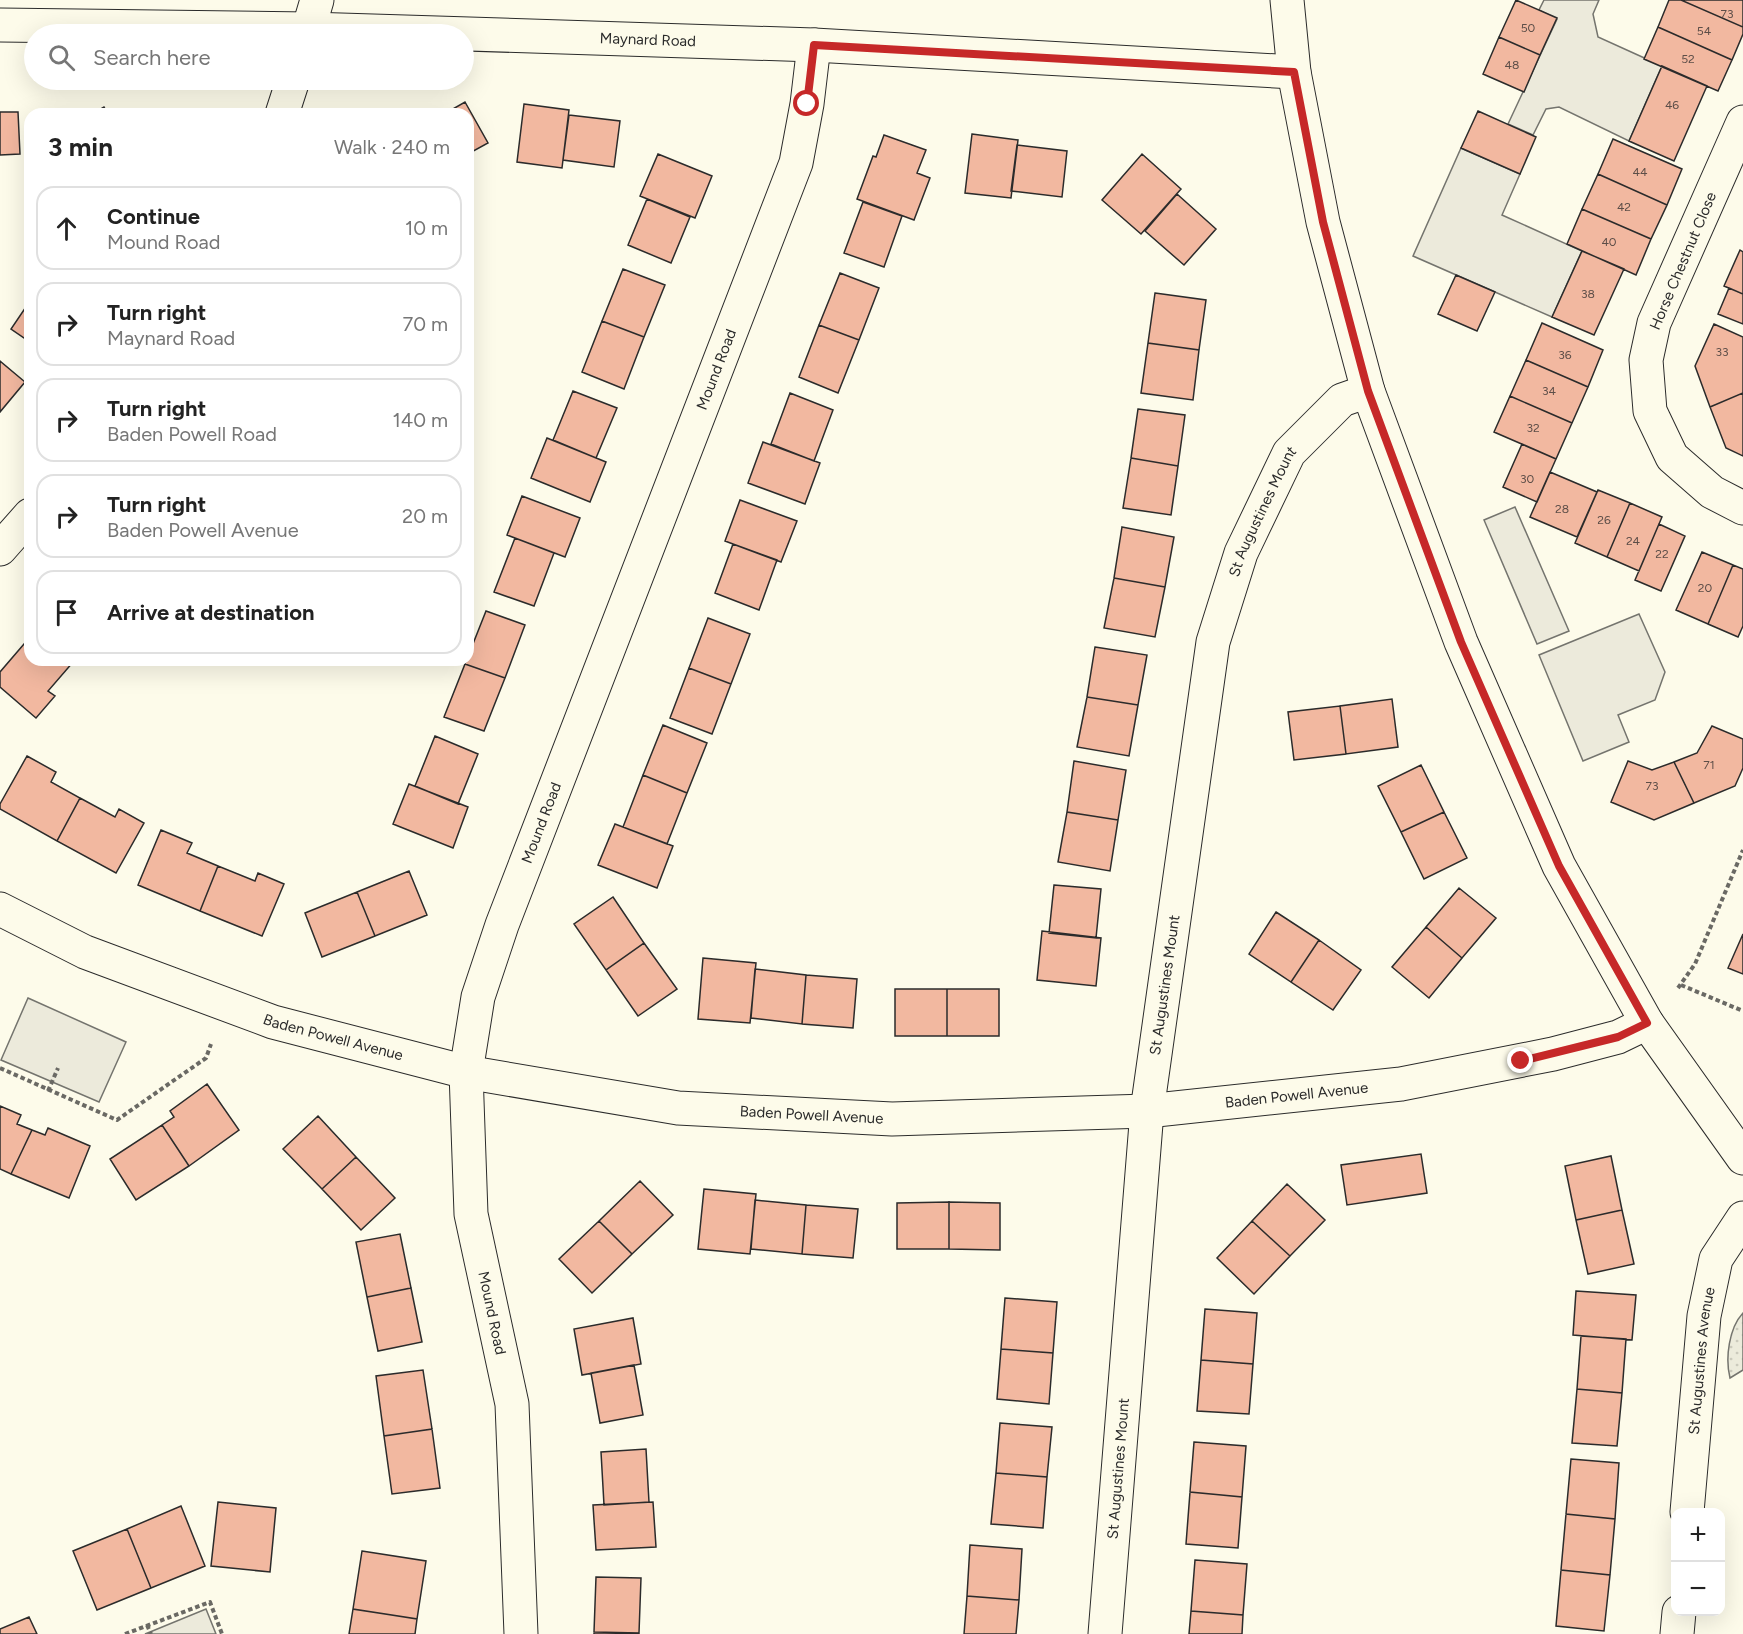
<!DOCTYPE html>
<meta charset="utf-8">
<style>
:root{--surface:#fff;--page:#f6f6f6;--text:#222;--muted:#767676;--line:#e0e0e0}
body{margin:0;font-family:Figtree,sans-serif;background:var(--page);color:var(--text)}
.controls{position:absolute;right:18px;bottom:18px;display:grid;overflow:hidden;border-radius:12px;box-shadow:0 6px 24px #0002}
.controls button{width:54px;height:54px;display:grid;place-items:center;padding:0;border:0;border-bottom:2px solid var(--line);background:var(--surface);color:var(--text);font:30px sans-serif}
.stop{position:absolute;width:18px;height:18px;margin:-14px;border:4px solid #c62828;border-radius:50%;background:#fff}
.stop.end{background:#c62828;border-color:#fff;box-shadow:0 2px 6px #0008}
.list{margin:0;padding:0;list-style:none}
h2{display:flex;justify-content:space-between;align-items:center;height:78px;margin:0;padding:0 24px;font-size:26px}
h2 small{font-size:20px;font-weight:400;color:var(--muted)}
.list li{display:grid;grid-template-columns:39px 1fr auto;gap:18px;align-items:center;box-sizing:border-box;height:84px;margin:0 12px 12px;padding:0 12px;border:2px solid var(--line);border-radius:18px}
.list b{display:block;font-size:22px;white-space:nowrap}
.list p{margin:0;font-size:20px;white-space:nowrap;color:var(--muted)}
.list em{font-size:20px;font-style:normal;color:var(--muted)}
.icon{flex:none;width:33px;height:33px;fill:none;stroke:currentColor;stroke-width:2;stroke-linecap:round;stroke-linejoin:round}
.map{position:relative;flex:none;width:1743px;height:1634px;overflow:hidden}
.search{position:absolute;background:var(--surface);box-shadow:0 6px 24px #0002;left:24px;top:24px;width:450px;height:66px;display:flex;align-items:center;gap:15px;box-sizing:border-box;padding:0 21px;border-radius:33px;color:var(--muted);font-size:22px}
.panel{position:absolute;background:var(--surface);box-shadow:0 6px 24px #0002;left:24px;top:108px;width:450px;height:558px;border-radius:18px}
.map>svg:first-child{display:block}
</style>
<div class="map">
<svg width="1743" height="1634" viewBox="0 0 1743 1634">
<defs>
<pattern id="grass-dots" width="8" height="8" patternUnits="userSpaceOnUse" patternTransform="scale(1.5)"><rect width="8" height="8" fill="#ecebdb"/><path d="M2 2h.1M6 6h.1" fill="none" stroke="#cbcabc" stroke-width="1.8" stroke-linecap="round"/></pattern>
</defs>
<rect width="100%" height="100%" fill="#fdfbea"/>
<!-- grass -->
<path fill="url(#grass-dots)" stroke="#74746e" stroke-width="1.5" d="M1743,1313V1370L1730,1378C1725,1358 1729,1328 1743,1313Z"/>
<!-- parking -->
<path fill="#eceadb" stroke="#74746e" stroke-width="1.5" d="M1544,0H1599L1593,14L1598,37L1662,66L1629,141L1559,107L1546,109L1533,135L1508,124L1557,19L1539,10Z
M1461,148L1520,174L1502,215L1582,251L1552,317L1413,256Z
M1515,507L1569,631L1537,644L1484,520Z
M1639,614L1665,672L1655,700L1618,715L1629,742L1583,761L1539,655Z
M28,998L126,1042L99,1102L1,1060Z
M206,1609L216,1634H145L150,1632Z"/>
<!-- building -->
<path fill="#f2b8a0" stroke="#2b2b2b" stroke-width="1.5" d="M1516,0L1557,18L1540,55L1499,37Z
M1669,0H1681L1743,27V34L1732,60L1658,27Z
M1681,0H1743V27Z
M1658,27L1732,60L1718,91L1644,59Z
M1499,37L1540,55L1524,92L1483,74Z
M1662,66L1707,86L1674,161L1629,141Z
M465,102L488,143L468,154V114H444Z
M524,104L569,110L562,168L517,162Z
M104,107L108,114H92Z
M1478,111L1536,137L1520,174L1461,148Z
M0,112H18L20,154L0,155Z
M569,115L620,121L614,167L563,160Z
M972,134L1018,140L1011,198L965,193Z
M884,135L926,150L917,173L930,178L914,220L857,199L873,156L876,157Z
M1613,139L1682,169L1667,205L1598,174Z
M1017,145L1067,151L1062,197L1011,191Z
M658,154L712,176L695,218L640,196Z
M1142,154L1181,189L1141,234L1102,200Z
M1598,174L1667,205L1651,239L1582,209Z
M1177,194L1216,229L1184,265L1145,231Z
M647,199L690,217L671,263L628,245Z
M863,202L902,216L884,267L844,253Z
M1582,209L1651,239L1636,275L1567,244Z
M1740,250L1743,252V294L1724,286Z
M1582,251L1624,269L1594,335L1552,317Z
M623,269L665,285L644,337L602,321Z
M840,273L879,288L859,340L819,325Z
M1456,275L1495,292L1477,331L1438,314Z
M1729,288L1743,294V324L1718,314Z
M1155,293L1206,300L1199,350L1148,343Z
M30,301V342L11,329Z
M602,321L644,337L624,389L582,372Z
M1542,323L1603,350L1588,387L1526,360Z
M1714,324L1743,337V393L1710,407L1695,366Z
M819,325L859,340L838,393L799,377Z
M1148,343L1199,350L1193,400L1141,393Z
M1526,360L1588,387L1572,423L1510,396Z
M0,361L25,382L0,412Z
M573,391L617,408L596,458L553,440Z
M790,393L833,410L814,461L771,444Z
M1743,393V456L1726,448L1710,407Z
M1510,396L1572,423L1556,459L1494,432Z
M1138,409L1185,415L1178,466L1131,458Z
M547,438L606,462L590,502L531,478Z
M763,442L820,463L805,504L748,483Z
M1522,444L1556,459L1537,502L1503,487Z
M1131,458L1178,466L1171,515L1123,508Z
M1550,472L1597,492L1577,537L1530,517Z
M1598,490L1630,503L1607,557L1575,543Z
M522,496L580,518L565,557L507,535Z
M740,500L797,521L781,562L725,541Z
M1630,503L1662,517L1639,571L1607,557Z
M1659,524L1685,536L1661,591L1635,580Z
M1122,527L1174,537L1165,587L1114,578Z
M515,538L554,553L534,606L494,592Z
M733,544L777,560L759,610L715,593Z
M1702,552L1733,565L1708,624L1676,610Z
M1733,565L1743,569V626L1738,637L1708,624Z
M1114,578L1165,587L1155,637L1104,628Z
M486,611L525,625L505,678L465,664Z
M708,618L750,634L731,684L689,668Z
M30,637V660L74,661L48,691L55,696L36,718L0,687V672Z
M1095,647L1147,655L1138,705L1087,697Z
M465,664L505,678L484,731L444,717Z
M689,668L731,684L712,734L670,718Z
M1087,697L1138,705L1129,756L1077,747Z
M1392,699L1398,747L1346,754L1340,706Z
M1340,706L1346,754L1294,760L1288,712Z
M663,725L707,743L687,793L643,775Z
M1712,726L1743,739V768L1735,786L1694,803L1674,762L1697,753Z
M435,736L478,754L458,804L415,786Z
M27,756L56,772L51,782L80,798L57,841L0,809V804Z
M1074,761L1126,770L1118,820L1067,812Z
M1628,761L1652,770L1674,762L1694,803L1654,820L1611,802Z
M1421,765L1444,812L1401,832L1378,786Z
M643,775L687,793L667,844L623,827Z
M409,784L468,807L453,848L393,824Z
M80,798L115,817L119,809L144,823L116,873L57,841Z
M1067,812L1118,820L1110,871L1058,862Z
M1444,812L1467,858L1424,879L1401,832Z
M615,824L673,846L657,888L598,865Z
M161,830L192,843L187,853L218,866L200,911L138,885Z
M218,866L255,881L258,873L284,884L262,936L200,911Z
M409,871L427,915L375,936L357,892Z
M1054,885L1101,889L1096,938L1049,933Z
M1459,888L1496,918L1462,958L1426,927Z
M357,892L375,936L322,957L305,913Z
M613,897L644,943L606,970L574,924Z
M1276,912L1319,940L1291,982L1249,954Z
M1426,927L1462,958L1429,998L1392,967Z
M1042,931L1101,938L1096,986L1037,980Z
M1743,934V974L1728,968Z
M1319,940L1361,970L1333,1010L1291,982Z
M644,943L677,989L638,1016L606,970Z
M703,958L756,963L750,1023L698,1019Z
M755,969L806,975L802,1024L751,1018Z
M806,975L857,979L853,1028L802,1024Z
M895,989H947V1036H895Z
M947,989H999V1036H947Z
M207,1084L239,1130L189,1166L162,1125L174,1117L170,1111Z
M0,1106L21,1115L17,1124L32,1130L11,1174L0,1169Z
M318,1116L356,1157L322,1189L283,1149Z
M162,1125L189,1166L136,1200L110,1159Z
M48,1128L90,1146L69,1198L11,1174L32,1130L45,1135Z
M1421,1154L1427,1193L1347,1205L1341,1165Z
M1611,1156L1622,1210L1576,1220L1565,1166Z
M356,1157L395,1198L361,1230L322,1189Z
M640,1181L673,1215L632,1254L599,1221Z
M1287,1184L1325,1220L1290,1256L1252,1221Z
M704,1189L756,1194L750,1254L698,1249Z
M755,1200L806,1205L802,1254L751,1249Z
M949,1202V1249H897V1203Z
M949,1202L1000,1203V1250L949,1249Z
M806,1205L858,1209L853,1258L802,1254Z
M1622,1210L1634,1264L1588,1274L1576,1220Z
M599,1221L632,1254L592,1293L559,1259Z
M1252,1221L1290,1256L1254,1294L1217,1258Z
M400,1234L411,1288L367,1297L356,1242Z
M411,1288L422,1342L378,1351L367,1297Z
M1576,1291L1636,1295L1632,1340L1573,1335Z
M1005,1298L1057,1302L1053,1353L1001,1349Z
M1205,1309L1257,1313L1253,1364L1201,1360Z
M633,1318L641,1364L582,1375L574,1329Z
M1581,1336L1626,1339L1622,1393L1577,1389Z
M1001,1349L1053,1353L1049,1404L997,1399Z
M1201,1360L1253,1364L1249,1414L1197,1411Z
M634,1365L643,1415L600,1423L591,1373Z
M423,1370L432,1429L384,1436L376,1376Z
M1577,1389L1622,1393L1617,1446L1572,1443Z
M1000,1423L1052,1427L1047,1477L996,1473Z
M432,1429L440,1488L392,1494L384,1436Z
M1194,1442L1246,1446L1242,1497L1190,1492Z
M646,1449L649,1502L604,1505L601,1452Z
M1571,1459L1619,1463L1615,1519L1566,1514Z
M996,1473L1047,1477L1043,1528L991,1524Z
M1190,1492L1242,1497L1238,1548L1186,1544Z
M218,1502L276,1508L270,1572L211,1566Z
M653,1502L656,1547L596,1550L593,1505Z
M181,1506L205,1566L151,1588L127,1529Z
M1566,1514L1615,1519L1610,1575L1561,1570Z
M127,1529L151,1588L97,1610L73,1551Z
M970,1545L1022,1549L1019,1600L967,1596Z
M362,1551L426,1561L417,1619L353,1609Z
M1195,1560L1247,1564L1243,1615L1191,1611Z
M1561,1570L1610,1575L1604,1631L1556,1626Z
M596,1577L641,1578L639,1633L594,1632Z
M967,1596L1019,1600L1016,1634H964Z
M353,1609L417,1619L415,1634H349Z
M1191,1611L1243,1615L1242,1634H1189Z
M29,1617L37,1634H0V1629Z
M594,1632L639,1633V1634H594Z"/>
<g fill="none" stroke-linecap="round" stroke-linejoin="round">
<!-- minor casing -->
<g stroke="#2b2b2b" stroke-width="35">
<g id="minor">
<path id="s1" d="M0,25L309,29L814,45L1294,72"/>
<path d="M1743,122L1654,323L1646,360L1650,411L1672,457L1712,492L1743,508"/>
<path id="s2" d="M0,909L85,952L273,1022L466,1072L678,1108L892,1119L1147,1111L1401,1084L1553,1054L1618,1037L1647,1023"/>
<path id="s3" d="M1687,1512L1704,1316L1716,1259L1743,1218"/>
<path id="s4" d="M521,1634L512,1404L471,1214L466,1072L478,997L502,925L796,163L807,104L814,45"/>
<path id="s5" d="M1105,1634L1147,1111L1213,642L1241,553L1289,453L1342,400L1368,391"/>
<path d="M1677,1634L1679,1612"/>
</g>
</g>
<!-- tertiary casing -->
<g stroke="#2b2b2b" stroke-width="35">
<path id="tertiary" d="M1287,0L1294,72L1323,222L1368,391L1461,642L1559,866L1647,1023L1743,1158
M307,34L317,0
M282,114L293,80
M0,549L30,515"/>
</g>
<!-- path -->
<path stroke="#6a6964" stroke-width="4" stroke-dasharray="4.5 3" stroke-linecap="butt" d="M1681,985L1743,1011
M1678,988L1695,964L1743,850
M0,1068L117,1120L206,1058L211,1044
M48,1091L58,1068
M147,1625L151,1634
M125,1634L210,1602L222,1634"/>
<!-- minor -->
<use href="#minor" stroke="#fdfbea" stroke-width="33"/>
<!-- tertiary -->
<use href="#tertiary" stroke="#fdfbea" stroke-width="33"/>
</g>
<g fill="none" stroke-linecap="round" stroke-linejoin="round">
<!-- route -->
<path stroke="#c62828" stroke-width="8" d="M807,104L814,45L1294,72L1323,222L1368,391L1461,642L1559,866L1647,1023L1618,1037L1521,1061"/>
</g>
<g text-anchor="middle" stroke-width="4.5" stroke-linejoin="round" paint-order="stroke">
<!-- number labels -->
<g font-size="12" fill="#5d4e48">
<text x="1727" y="18">73</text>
<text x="1528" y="32">50</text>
<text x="1704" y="35">54</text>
<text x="1688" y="63">52</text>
<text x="1512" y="69">48</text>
<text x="1672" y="109">46</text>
<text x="1640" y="176">44</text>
<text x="1624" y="211">42</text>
<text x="1609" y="246">40</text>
<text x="1588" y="298">38</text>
<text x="1722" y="356">33</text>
<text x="1565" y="359">36</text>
<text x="1549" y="395">34</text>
<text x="1533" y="432">32</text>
<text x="1527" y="483">30</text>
<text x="1562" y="513">28</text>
<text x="1604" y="524">26</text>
<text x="1633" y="545">24</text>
<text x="1662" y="558">22</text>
<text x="1705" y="592">20</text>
<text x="1709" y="769">71</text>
<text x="1652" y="790">73</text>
</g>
<!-- street labels -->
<g font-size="15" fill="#2b2b2b" stroke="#fdfbea">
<text dy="5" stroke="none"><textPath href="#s1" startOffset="648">Maynard Road</textPath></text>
<text transform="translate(1683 261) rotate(-67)" y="5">Horse Chestnut Close</text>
<text dy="5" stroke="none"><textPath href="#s4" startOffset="1314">Mound Road</textPath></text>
<text dy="5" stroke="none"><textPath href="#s5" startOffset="1138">St Augustines Mount</textPath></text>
<text dy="5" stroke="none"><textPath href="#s4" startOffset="828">Mound Road</textPath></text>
<text dy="5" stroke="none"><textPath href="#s5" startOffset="652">St Augustines Mount</textPath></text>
<text dy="5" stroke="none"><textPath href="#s2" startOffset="358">Baden Powell Avenue</textPath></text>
<text dy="5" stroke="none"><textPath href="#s2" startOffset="1330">Baden Powell Avenue</textPath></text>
<text dy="5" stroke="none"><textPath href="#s2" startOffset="844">Baden Powell Avenue</textPath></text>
<text transform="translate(492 1313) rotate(78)" y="5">Mound Road</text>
<text dy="5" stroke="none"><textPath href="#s3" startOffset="152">St Augustines Avenue</textPath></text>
<text dy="5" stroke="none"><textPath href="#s5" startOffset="166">St Augustines Mount</textPath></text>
</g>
</g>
</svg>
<div class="controls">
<button>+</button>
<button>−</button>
</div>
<div class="stop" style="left:807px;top:104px"></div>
<div class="stop end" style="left:1521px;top:1061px"></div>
<div class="search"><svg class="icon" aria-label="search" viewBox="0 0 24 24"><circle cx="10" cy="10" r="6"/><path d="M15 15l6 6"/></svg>Search here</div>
<section class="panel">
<h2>3 min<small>Walk · 240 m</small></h2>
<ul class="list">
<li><svg class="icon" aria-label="ahead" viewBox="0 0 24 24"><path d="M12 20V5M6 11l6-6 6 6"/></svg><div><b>Continue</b><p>Mound Road</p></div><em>10 m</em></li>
<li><svg class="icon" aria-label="right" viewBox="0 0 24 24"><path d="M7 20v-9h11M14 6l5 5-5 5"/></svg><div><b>Turn right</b><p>Maynard Road</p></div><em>70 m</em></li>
<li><svg class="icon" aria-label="right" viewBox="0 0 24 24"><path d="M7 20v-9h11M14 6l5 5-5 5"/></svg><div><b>Turn right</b><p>Baden Powell Road</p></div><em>140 m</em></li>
<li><svg class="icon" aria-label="right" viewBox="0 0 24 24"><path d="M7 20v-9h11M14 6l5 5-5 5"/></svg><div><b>Turn right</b><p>Baden Powell Avenue</p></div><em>20 m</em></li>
<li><svg class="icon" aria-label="arrive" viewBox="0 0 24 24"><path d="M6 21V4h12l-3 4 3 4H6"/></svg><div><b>Arrive at destination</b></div></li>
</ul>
</section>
</div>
